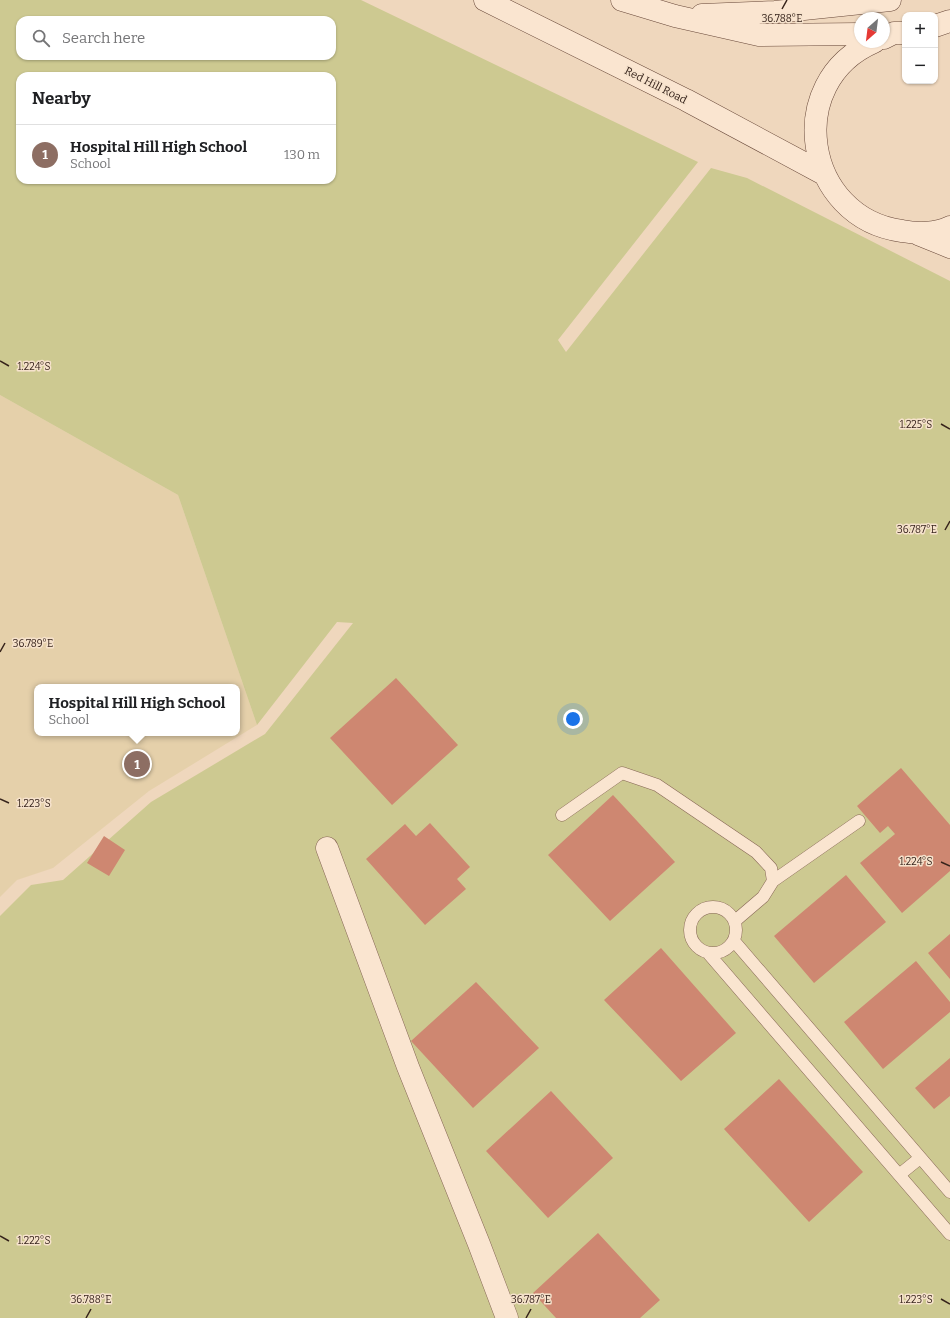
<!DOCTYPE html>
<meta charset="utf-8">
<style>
:root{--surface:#fff;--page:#f6f6f6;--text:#202124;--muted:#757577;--line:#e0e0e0;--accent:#0f766e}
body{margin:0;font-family:Bitter,serif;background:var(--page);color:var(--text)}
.controls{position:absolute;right:12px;top:12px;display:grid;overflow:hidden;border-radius:8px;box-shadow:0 1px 3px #0004}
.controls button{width:36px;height:36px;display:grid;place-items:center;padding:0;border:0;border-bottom:1px solid var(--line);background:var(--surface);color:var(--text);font:20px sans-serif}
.compass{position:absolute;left:854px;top:12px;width:36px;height:36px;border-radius:50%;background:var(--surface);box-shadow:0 1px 3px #0004;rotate:208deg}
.you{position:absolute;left:573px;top:719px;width:14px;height:14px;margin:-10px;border:3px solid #fff;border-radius:50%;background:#1a73e8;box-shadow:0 0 0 6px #1a73e833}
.badge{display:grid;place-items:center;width:26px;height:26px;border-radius:50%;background:var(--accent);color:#fff;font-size:13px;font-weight:700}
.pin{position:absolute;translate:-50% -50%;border:2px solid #fff;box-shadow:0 1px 4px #0006}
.popup{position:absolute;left:34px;top:684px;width:206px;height:52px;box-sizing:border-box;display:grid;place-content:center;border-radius:8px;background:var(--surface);filter:drop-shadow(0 1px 3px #0005);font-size:13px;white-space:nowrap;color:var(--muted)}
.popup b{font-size:15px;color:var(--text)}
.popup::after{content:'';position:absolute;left:50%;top:100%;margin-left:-8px;border:8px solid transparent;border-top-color:var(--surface)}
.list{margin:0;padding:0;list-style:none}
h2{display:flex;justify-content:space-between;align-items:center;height:52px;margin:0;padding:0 16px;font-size:17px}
h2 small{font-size:13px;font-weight:400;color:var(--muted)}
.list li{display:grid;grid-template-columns:26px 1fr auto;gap:12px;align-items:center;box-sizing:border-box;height:60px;padding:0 16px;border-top:1px solid var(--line)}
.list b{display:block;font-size:15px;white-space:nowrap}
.list p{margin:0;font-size:13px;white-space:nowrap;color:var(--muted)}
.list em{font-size:13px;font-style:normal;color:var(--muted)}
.icon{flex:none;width:22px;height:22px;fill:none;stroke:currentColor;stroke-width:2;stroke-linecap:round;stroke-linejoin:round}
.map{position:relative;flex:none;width:950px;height:1318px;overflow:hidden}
.search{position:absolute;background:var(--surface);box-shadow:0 1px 3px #0004;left:16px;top:16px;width:320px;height:44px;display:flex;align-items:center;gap:10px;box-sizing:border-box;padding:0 14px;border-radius:12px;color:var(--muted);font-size:15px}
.panel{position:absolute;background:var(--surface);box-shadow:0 1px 3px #0004;left:16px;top:72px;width:320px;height:112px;border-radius:12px}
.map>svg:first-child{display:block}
</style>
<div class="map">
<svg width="950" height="1318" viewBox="0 0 950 1318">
<rect width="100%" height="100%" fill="#efd7bd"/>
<!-- farmland -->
<path fill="#e5d0aa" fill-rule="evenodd" d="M0,395L178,495L257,725L149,791L53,868L17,880L0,897ZM37,687H237V733H37Z"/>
<!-- green -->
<path fill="#cdc991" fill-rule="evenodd" d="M0,0H361L698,162L558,340L566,352L711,168L747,178L950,281V1318H0V916L31,885L63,880L151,802L265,734L353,623L337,622L257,725L178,495L0,395ZM20,20H332V56H20ZM20,76H332V180H20Z"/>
<!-- building -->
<path fill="#ce8771" d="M396,678L458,745L392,805L330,738Z
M901,768L950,825V871L902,913L860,863L895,834L888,826L880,833L857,806Z
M613,795L675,862L610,921L548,855Z
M430,823L470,867L457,879L466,889L425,925L366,859L405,824L416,836Z
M104,836L125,850L109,876L87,863Z
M846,875L886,922L814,983L774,936Z
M950,934V979L928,953Z
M661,948L736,1033L681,1081L604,1000Z
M916,961L950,1002V1012L883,1069L844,1022Z
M476,982L539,1048L473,1108L411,1041Z
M950,1058V1096L934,1109L915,1088Z
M779,1079L863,1172L809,1222L724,1129Z
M551,1091L613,1158L548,1218L486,1151Z
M598,1233L660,1300L640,1318H556L533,1293Z"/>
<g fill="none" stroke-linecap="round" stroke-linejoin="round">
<!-- lane casing -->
<g stroke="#876756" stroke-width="13">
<path id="lane" d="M562,815L622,773L657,785L756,852L771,868L773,881L763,897L735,921
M773,881L859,821
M690 930a23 23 0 1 1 46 0a23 23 0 1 1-46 0Z
M734,941L950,1192
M708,953L950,1234
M899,1175L920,1158"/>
</g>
<!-- street casing -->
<g stroke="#876756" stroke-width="23">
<path id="street" d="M327,848L408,1067L479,1244L507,1318"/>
</g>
<!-- secondary casing -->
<g stroke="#684839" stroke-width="23">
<path id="secondary" d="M485,0L686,100L824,174
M622,0L675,16L759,35L860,34
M702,15L775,12L890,0
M935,26L950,21
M884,38L894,33H905
M874,42C782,82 804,218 902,231C917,234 936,234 950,227
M918,234L950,247"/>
</g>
<!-- lane -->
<use href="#lane" stroke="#fae5d0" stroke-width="12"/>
<!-- street -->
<use href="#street" stroke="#fae5d0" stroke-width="22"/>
<!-- secondary -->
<use href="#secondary" stroke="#fae5d0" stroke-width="22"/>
</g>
<!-- ticks -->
<path fill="none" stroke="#36231b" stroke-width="1.5" d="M782,9L787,0M0,361L9,366M941,424L950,429M945,530L950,521M0,652L5,643M0,799L9,803M941,862L950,866M0,1236L9,1241M941,1299L950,1304M86,1318L91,1309M526,1318L531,1309"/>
<g text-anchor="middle" stroke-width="3" stroke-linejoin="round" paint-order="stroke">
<!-- street labels -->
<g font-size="11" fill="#36231b" stroke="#f6e2cc">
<text transform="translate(656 85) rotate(27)" y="4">Red Hill Road</text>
</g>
</g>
<g font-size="10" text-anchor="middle" fill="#36231b" stroke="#f6e2cc" stroke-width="3" stroke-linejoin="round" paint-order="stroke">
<text x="782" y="22">36.788°E</text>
<text x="34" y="370">1.224°S</text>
<text x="916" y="428">1.225°S</text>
<text x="917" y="533">36.787°E</text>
<text x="33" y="647">36.789°E</text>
<text x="34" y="807">1.223°S</text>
<text x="916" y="865">1.224°S</text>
<text x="34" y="1244">1.222°S</text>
<text x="916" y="1303">1.223°S</text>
<text x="91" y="1303">36.788°E</text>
<text x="531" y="1303">36.787°E</text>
</g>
</svg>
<div class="controls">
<button>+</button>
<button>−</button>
</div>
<svg class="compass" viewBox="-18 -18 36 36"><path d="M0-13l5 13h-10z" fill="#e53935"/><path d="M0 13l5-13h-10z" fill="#757577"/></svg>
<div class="you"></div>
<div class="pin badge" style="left:137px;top:764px;background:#8d6e63">1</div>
<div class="popup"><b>Hospital Hill High School</b>School</div>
<div class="search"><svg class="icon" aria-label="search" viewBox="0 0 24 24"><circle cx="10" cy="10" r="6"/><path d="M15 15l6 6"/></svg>Search here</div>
<section class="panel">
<h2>Nearby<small></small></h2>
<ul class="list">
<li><span class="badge" style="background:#8d6e63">1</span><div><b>Hospital Hill High School</b><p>School</p></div><em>130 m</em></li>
</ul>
</section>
</div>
